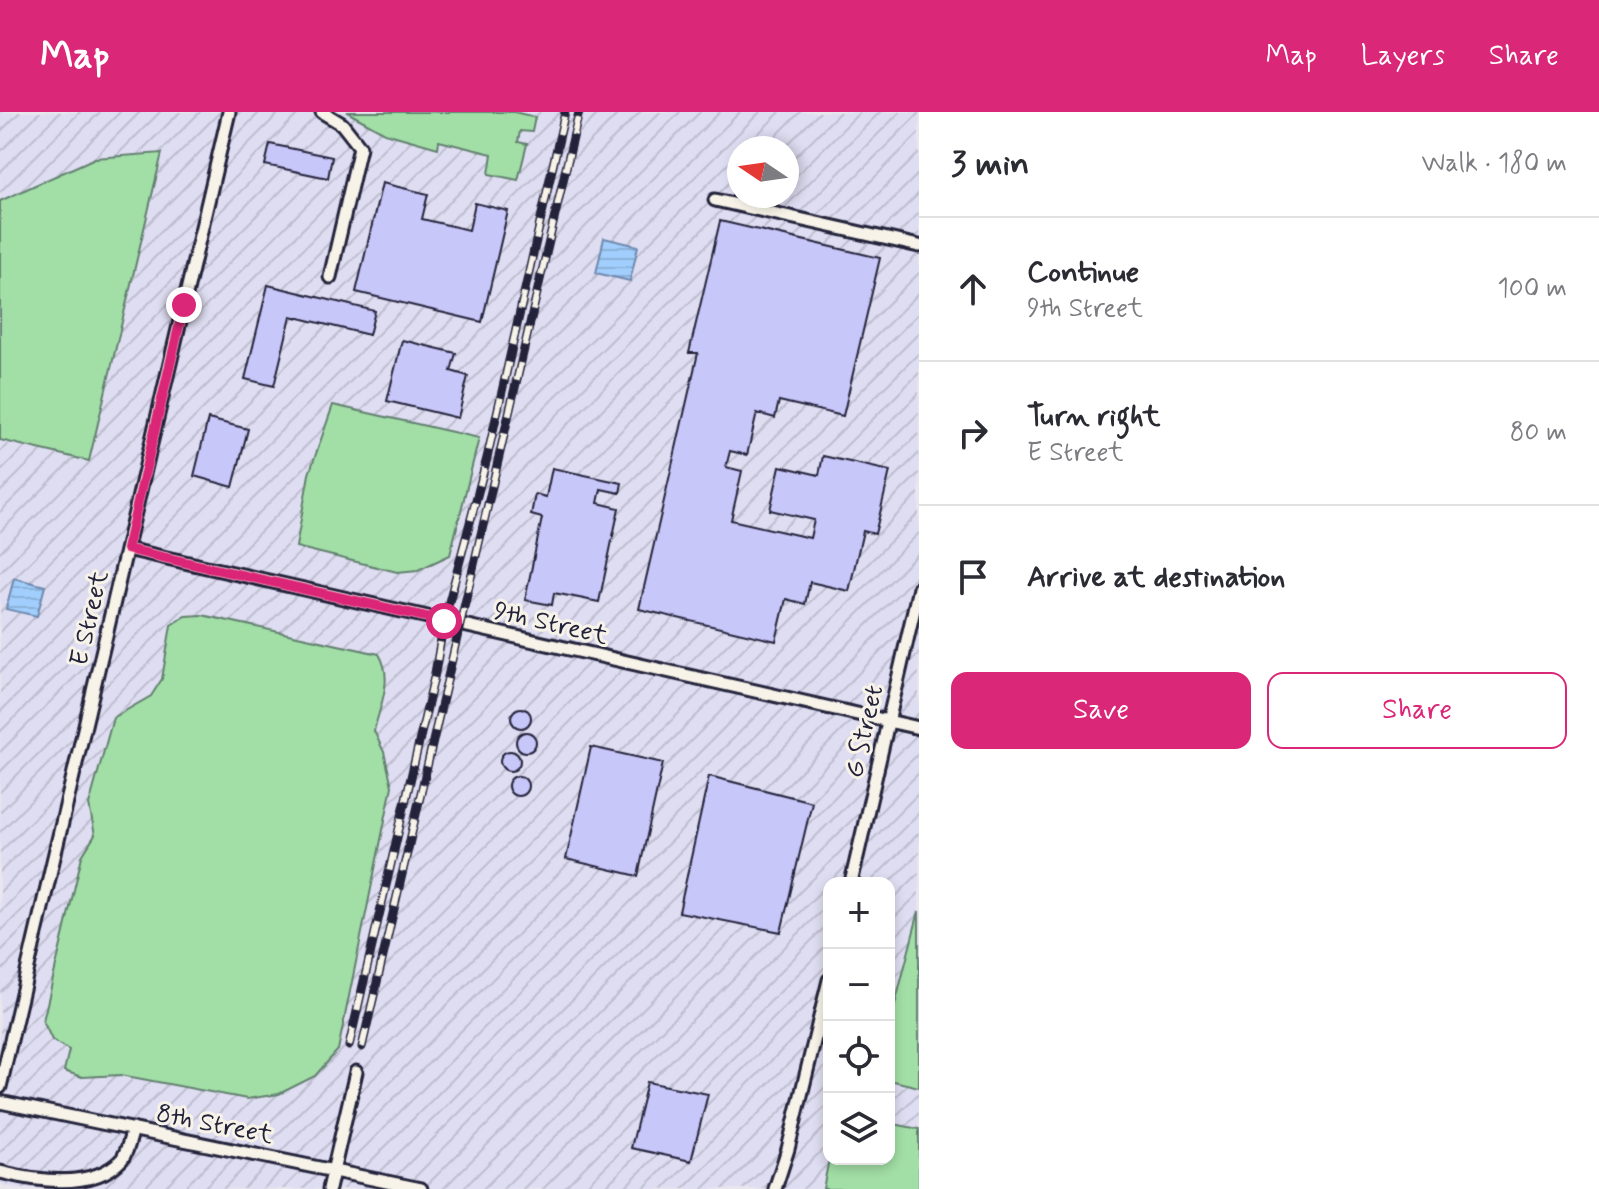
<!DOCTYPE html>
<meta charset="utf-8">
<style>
:root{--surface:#fff;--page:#f2f2f3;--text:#2b2b33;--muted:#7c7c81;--line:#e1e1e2;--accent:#db2777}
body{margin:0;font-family:Mynerve,sans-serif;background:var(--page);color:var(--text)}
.controls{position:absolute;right:24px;bottom:24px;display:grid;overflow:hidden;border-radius:16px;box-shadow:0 4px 12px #0003}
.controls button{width:72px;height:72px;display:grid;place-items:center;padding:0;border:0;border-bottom:2px solid var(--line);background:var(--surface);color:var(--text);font:40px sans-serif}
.compass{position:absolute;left:727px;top:24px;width:72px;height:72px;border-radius:50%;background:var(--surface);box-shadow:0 4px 12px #0003;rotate:283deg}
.stop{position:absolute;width:24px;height:24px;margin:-18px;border:6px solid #db2777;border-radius:50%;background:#fff}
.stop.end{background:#db2777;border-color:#fff;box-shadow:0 2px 8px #0008}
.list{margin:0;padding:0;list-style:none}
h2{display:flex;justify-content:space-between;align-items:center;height:104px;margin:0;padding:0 32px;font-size:34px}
h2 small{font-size:26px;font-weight:400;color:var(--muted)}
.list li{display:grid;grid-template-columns:52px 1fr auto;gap:24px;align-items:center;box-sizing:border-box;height:144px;padding:0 32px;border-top:2px solid var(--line)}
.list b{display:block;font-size:30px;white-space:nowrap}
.list p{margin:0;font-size:26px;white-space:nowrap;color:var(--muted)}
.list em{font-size:26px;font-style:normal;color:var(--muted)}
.actions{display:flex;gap:16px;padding:24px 32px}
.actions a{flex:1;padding:18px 0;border:2px solid var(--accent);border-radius:16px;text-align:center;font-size:28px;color:var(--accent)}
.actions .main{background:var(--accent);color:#fff}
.icon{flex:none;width:44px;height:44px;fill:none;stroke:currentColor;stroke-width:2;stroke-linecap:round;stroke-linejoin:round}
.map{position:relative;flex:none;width:919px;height:1077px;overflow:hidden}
header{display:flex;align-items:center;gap:48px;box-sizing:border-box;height:112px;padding:0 40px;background:var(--accent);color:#fff}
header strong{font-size:38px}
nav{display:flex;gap:44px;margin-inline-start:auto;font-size:28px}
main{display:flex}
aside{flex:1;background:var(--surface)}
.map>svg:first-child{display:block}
</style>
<header>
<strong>Map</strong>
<nav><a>Map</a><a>Layers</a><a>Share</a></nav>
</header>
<main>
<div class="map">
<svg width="919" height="1077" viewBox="0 0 919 1077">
<defs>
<pattern id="industrial-furrows" width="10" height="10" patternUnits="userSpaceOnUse" patternTransform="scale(2)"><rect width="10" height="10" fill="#dfddf1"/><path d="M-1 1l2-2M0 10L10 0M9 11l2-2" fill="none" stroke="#bfbdd0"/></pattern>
<pattern id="water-rules" width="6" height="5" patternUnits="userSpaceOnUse" patternTransform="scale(2)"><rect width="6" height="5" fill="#a1cefc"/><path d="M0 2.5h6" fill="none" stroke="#8ab1d9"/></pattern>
</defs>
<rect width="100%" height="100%" fill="#e9e6ed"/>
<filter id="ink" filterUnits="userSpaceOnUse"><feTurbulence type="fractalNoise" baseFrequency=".0125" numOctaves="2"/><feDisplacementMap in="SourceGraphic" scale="16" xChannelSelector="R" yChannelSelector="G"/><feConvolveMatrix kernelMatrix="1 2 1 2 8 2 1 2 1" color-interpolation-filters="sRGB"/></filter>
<g filter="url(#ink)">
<!-- industrial -->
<path fill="url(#industrial-furrows)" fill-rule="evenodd" d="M0,0H919V1077H19L0,1072ZM739,36H787V84H739ZM829,771H889V1047H829Z"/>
<!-- green -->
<path fill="#a2dfa6" stroke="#628070" stroke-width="2" d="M347,0H514L535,5L532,20L520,19L518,30L527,32L518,68L489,62L492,42L439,29L438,36L385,21Z
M162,41L89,349L0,328V89L95,46Z
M333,293L479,326L450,443L418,458L397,460L296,435L309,362Z
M202,503L379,542C394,567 380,593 374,619L384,640L392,674L338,938L315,964L279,982L247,987L121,963L82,965L64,959L69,938L52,928L43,909L82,744L95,723L89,693L113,606L151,584L162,567L171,513L185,504Z
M919,799V975L889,968V916Z
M889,1011L919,1017V1077H823L829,1047H889Z"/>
<!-- water -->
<path fill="url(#water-rules)" stroke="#6e89af" stroke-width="2" d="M604,126L638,134L630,169L596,161Z
M14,466L45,474L37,504L6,497Z"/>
<!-- building -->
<path fill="#c8c7f9" stroke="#22223b" stroke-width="2" d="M270,32L332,45L328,66L265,53Z
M382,71L428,82L422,107L469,118L475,91L508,99L482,210L356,180Z
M720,109L880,146L843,304L779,289L775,306L757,301L747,343L730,339L726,355L742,359L731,408L810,426L814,408L770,398L780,354L819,363L823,344L890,359L875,422L863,419L849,479L810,470L805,492L786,487L776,529L639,497L698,241H689Z
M268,173L375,199L369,223L291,204L274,274L245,267Z
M402,228L456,241L451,259L468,264L458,306L387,289Z
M208,307L248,317L233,375L194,364Z
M552,356L622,371L620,381L601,377L598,391L619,396L599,490L554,481L552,493L525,488L542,406L531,403L535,382L546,385Z
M511 606a10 10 0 1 1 20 0a10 10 0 1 1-20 0Z
M516 630a10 10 0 1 1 20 0a10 10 0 1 1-20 0Z
M591,635L663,651L638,764L566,747Z
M500 649a10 10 0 1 1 20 0a10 10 0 1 1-20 0Z
M508 674a10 10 0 1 1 20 0a10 10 0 1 1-20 0Z
M709,664L812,690L781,820L679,800Z
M647,970L708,982L691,1049L631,1036Z"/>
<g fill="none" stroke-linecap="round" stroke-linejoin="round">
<!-- lane casing -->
<g stroke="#22223b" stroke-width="17">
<path id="lane" d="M322,0L342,12L360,35L330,165
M715,88L919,134
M127,437L919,616
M851,771L919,476
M0,975L229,0
M0,990L421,1077
M0,1060C40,1070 95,1077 122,1047C128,1039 130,1026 133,1017
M329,1077L356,960
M775,1077L788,1037L829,868"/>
</g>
<!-- lane -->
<use href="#lane" stroke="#f7f3e8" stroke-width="11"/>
<!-- rail casing -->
<g stroke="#22223b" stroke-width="9">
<path id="rail" d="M349,934L435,561L444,509L487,346L565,0
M362,935L579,0"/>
</g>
<!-- rail -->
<use href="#rail" stroke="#f7f3e8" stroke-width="6" stroke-dasharray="18" stroke-linecap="butt"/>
</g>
</g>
<g fill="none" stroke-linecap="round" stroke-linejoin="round" filter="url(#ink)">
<!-- route -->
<path stroke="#db2777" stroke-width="10" d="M184,193L127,437L444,509"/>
</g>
<g text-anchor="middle" stroke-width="6" stroke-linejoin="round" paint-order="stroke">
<!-- street labels -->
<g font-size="26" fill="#22223b" stroke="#f7f3e8">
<text transform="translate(88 506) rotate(-77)" y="9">E Street</text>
<text transform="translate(551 510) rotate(13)" y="9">9th Street</text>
<text transform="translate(863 619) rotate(-77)" y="9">G Street</text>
<text transform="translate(215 1011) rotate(11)" y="9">8th Street</text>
</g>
</g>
</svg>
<div class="controls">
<button>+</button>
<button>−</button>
<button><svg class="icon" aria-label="locate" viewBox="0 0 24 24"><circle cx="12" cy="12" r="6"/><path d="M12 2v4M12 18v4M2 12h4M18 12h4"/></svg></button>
<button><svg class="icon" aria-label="layers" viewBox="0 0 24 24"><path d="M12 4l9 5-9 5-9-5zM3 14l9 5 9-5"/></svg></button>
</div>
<svg class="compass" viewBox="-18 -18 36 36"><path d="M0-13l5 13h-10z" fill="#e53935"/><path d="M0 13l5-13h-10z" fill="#7c7c81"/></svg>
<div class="stop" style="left:444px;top:509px"></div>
<div class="stop end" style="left:184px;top:193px"></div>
</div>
<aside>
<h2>3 min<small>Walk · 180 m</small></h2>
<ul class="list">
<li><svg class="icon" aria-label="ahead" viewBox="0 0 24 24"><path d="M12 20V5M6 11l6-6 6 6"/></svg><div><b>Continue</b><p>9th Street</p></div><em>100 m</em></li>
<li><svg class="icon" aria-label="right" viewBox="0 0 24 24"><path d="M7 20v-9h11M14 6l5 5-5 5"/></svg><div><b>Turn right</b><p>E Street</p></div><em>80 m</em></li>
<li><svg class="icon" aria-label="arrive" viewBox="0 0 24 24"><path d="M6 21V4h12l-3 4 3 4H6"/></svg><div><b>Arrive at destination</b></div></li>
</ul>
<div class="actions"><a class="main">Save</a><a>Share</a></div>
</aside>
</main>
